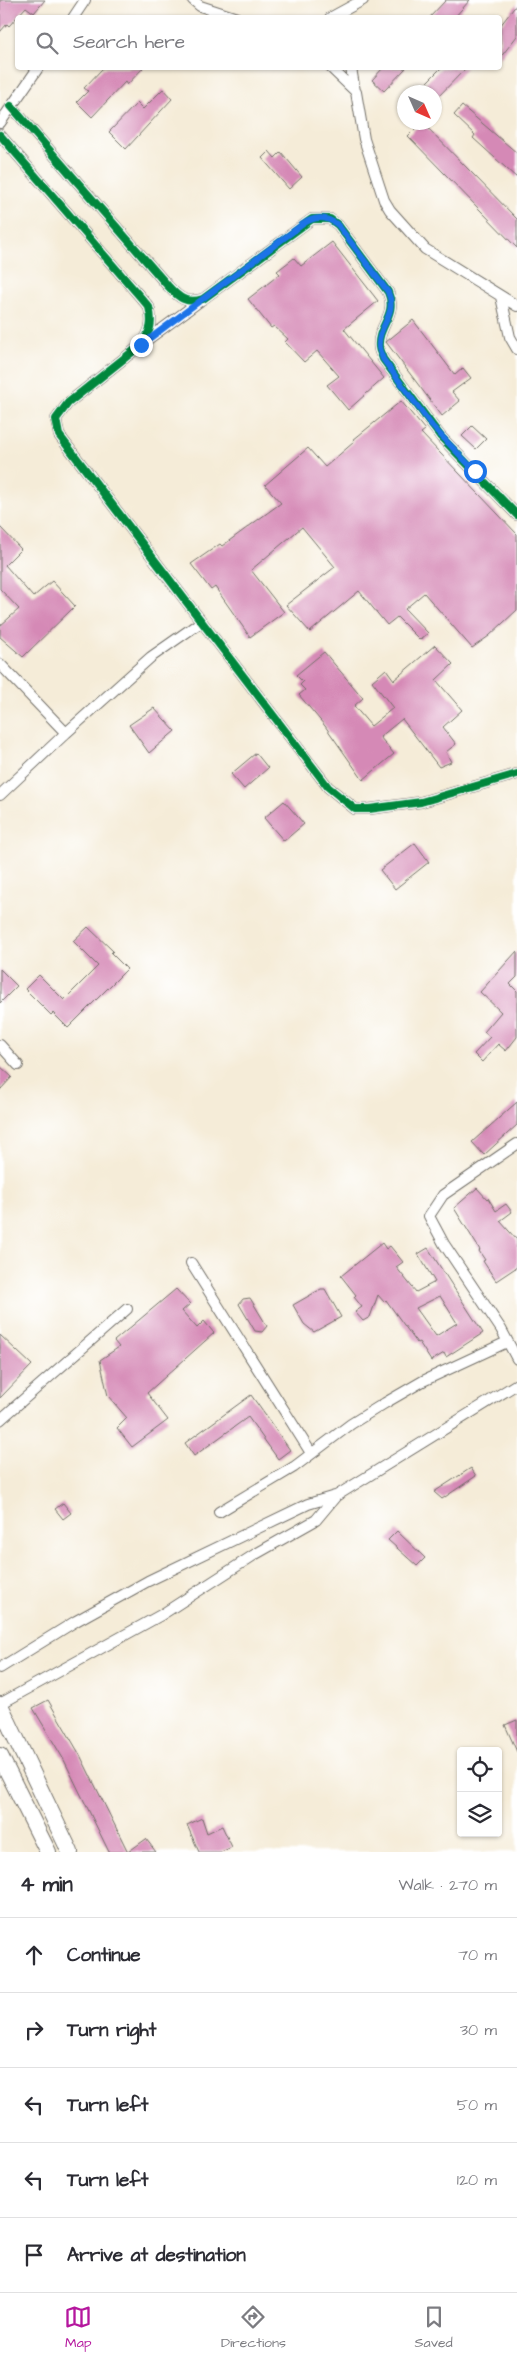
<!DOCTYPE html>
<meta charset="utf-8">
<style>
:root{--surface:#fff;--page:#f7f7f7;--text:#2b2b33;--muted:#7c7c81;--line:#e1e1e2;--accent:#b5179e}
body{margin:0;font-family:"Architects Daughter",sans-serif;background:var(--page);color:var(--text)}
.controls{position:absolute;right:15px;bottom:15px;display:grid;overflow:hidden;border-radius:5px;box-shadow:0 1px 4px #0004}
.controls button{width:45px;height:45px;display:grid;place-items:center;padding:0;border:0;border-bottom:1px solid var(--line);background:var(--surface);color:var(--text);font:25px sans-serif}
.compass{position:absolute;left:397px;top:85px;width:45px;height:45px;border-radius:50%;background:var(--surface);box-shadow:0 1px 4px #0004;rotate:135deg}
.stop{position:absolute;width:15px;height:15px;margin:-11px;border:4px solid #1a73e8;border-radius:50%;background:#fff}
.stop.end{background:#1a73e8;border-color:#fff;box-shadow:0 1px 5px #0008}
.list{margin:0;padding:0;list-style:none}
h2{display:flex;justify-content:space-between;align-items:center;height:65px;margin:0;padding:0 20px;font-size:21px}
h2 small{font-size:16px;font-weight:400;color:var(--muted)}
.list li{display:grid;grid-template-columns:32px 1fr auto;gap:15px;align-items:center;box-sizing:border-box;height:75px;padding:0 20px;border-top:1px solid var(--line)}
.list b{display:block;font-size:19px;white-space:nowrap}
.list em{font-size:16px;font-style:normal;color:var(--muted)}
.icon{flex:none;width:28px;height:28px;fill:none;stroke:currentColor;stroke-width:2;stroke-linecap:round;stroke-linejoin:round}
.map{position:relative;flex:none;width:517px;height:1852px;overflow:hidden}
.search{position:absolute;background:var(--surface);box-shadow:0 1px 4px #0004;left:15px;right:15px;top:15px;height:55px;display:flex;align-items:center;gap:12px;box-sizing:border-box;padding:0 18px;border-radius:5px;color:var(--muted);font-size:19px}
.sheet{height:440px;background:var(--surface)}
nav{display:flex;justify-content:space-around;align-items:center;box-sizing:border-box;height:70px;border-top:1px solid var(--line);background:var(--surface);font-size:14px;color:var(--muted)}
nav a{display:grid;justify-items:center;gap:2px}
nav .on{color:var(--accent)}
.map>svg:first-child{display:block}
</style>
<div class="map">
<svg width="517" height="1852" viewBox="0 0 517 1852">
<rect width="100%" height="100%" fill="#fff"/>
<filter id="ink" filterUnits="userSpaceOnUse"><feTurbulence type="fractalNoise" baseFrequency=".02" numOctaves="2"/><feDisplacementMap in="SourceGraphic" scale="10" xChannelSelector="R" yChannelSelector="G"/><feConvolveMatrix kernelMatrix="1 2 1 2 8 2 1 2 1" color-interpolation-filters="sRGB"/></filter>
<filter id="wash" filterUnits="userSpaceOnUse"><feTurbulence type="fractalNoise" baseFrequency=".0096" numOctaves="4" result="noise"/><feDisplacementMap in="SourceGraphic" scale="20" xChannelSelector="R" yChannelSelector="G"/><feGaussianBlur stdDeviation="1.12" result="paint"/><feColorMatrix in="noise" values="0 0 0 0 0 0 0 0 0 0 0 0 0 0 0 0 0 1.4 0 .05"/><feComposite in="paint" operator="in"/></filter>
<g filter="url(#wash)">
<rect width="100%" height="100%" fill="#f5ecd8"/>
<g id="blocks">
<!-- building -->
<path fill="#d589b6" fill-rule="evenodd" d="M0,0H45L34,13L26,7L9,26L7,24L0,32Z
M446,0H470L454,18H429Z
M517,4V36L500,58V26Z
M103,68H143L127,85L125,82L92,117L77,102L88,91L84,88Z
M383,68H406L384,91L372,80Z
M441,68H466L434,101V92H417Z
M163,89L172,99L126,149L109,132L137,103L143,109Z
M462,106L517,153V178L473,138L475,135L454,115Z
M422,122L517,219V248L408,136Z
M269,151L275,158L281,152L302,177L289,189L262,158Z
M332,242L378,301L344,329L384,378L348,410L327,385L339,376L317,351L304,362L285,342L288,339L274,326L271,328L248,299L280,274L277,271L294,258L301,266Z
M413,320L455,375L463,368L471,378L452,392L460,401L442,416L386,342Z
M401,401L425,430L421,433L517,534V610L489,636L472,648L424,593L405,609L428,633L420,640L397,617L387,625L359,591L310,632L286,605L335,567L302,527L251,570L284,612L250,637L215,587L211,590L191,564L220,544L222,546L281,503L265,485L308,448L325,467L354,442L353,440Z
M472,426L486,439L476,449L462,436Z
M0,527L21,549L5,565L33,597L52,581L75,606L23,657L0,637V626L19,609L0,589Z
M435,645L453,664L436,680L462,710L443,727L456,744L446,752L451,762L439,767L402,719L380,737L394,754L363,780L325,726L299,695L305,690L300,685L303,682L296,675L324,652L363,698L354,706L371,726L393,708L372,681L386,669L394,680Z
M154,708L175,731L149,753L129,725Z
M256,753L268,768L244,789L231,774Z
M284,801L304,824L284,841L264,818Z
M415,843L429,862L395,889L380,870Z
M88,927L113,951L111,953L127,969L68,1028L53,1013L51,1015L25,989L39,975L64,1000L98,966L73,941Z
M517,951V977L510,984L517,991V1037L506,1051L498,1044L482,1062L474,1054L490,1037L484,1032L501,1012L480,992Z
M0,969L17,986L0,1003Z
M0,1066L12,1077L0,1090Z
M517,1102V1125L484,1155L472,1142Z
M477,1188L487,1199L488,1198L496,1211L506,1204L512,1212L500,1221L517,1240V1267L496,1281L483,1261L485,1260L479,1251L480,1250L454,1208Z
M382,1243L386,1249L390,1246L403,1262L396,1267L416,1292L435,1282L418,1254L428,1248L483,1333L446,1357L444,1353L431,1361L419,1342L417,1343L386,1300L384,1302L378,1295L370,1317L363,1321L355,1312L362,1307L354,1297L356,1295L341,1276ZM440,1296L457,1323L436,1336L416,1308Z
M176,1289L190,1304L182,1311L197,1328L204,1321L214,1333L147,1393L168,1420L132,1447L117,1428L127,1418L108,1396L100,1360L119,1347L114,1341Z
M321,1289H325L341,1317L314,1332L304,1324L293,1305Z
M250,1298L267,1326L262,1332L255,1331L239,1304L243,1299Z
M0,1335L32,1365L0,1398Z
M251,1395L290,1450L278,1459L248,1417L194,1456L185,1443Z
M471,1468L476,1476L442,1499L434,1492Z
M63,1503L71,1513L63,1519L55,1509Z
M397,1531L425,1558L417,1566L388,1540Z
M48,1700L80,1755L128,1852H109L64,1760L33,1708Z
M517,1720V1752L505,1725Z
M202,1818L207,1833L222,1826L232,1847L221,1852H199L187,1825Z
M146,1839L156,1852H128Z"/>
</g>
</g>
<g filter="url(#ink)">
<use href="#blocks" fill-opacity="0" stroke="#726f68" stroke-width="1"/>
<g fill="none" stroke-linecap="round" stroke-linejoin="round">
<!-- street casing -->
<g stroke="#726f68" stroke-width="12">
<path id="street" d="M193,0L200,6L237,18
M73,18L85,0
M330,18L363,0
M331,68L356,92L364,139L384,200L390,210L425,249L517,306
M351,68L355,91
M11,106L168,286C179,298 186,304 203,299L312,219H330L338,225L388,292C398,315 377,326 379,347C379,351 382,355 383,359L441,437L517,515
M0,123L38,68
M0,135L149,307C153,323 151,331 141,345L68,403L56,419L59,435L328,787L355,809H369L421,802L517,774
M501,297L510,337L517,349
M147,340L200,301
M0,664L66,733
M0,795L66,733L151,657L201,622
M0,1045L18,1065
M517,1144L443,1195L429,1216L444,1244L501,1329L517,1359
M191,1263L311,1453
M0,1420L127,1309
M219,1512L294,1467L351,1424L385,1403L423,1381L507,1342
M0,1668L76,1621L148,1581L308,1504L335,1496
M0,1704L161,1615L254,1555L316,1520L336,1496L517,1384"/>
</g>
<!-- primary casing -->
<g stroke="#726f68" stroke-width="18">
<path id="primary" d="M0,1705L70,1852
M0,1756L48,1852"/>
</g>
<!-- street -->
<use href="#street" stroke="#fff" stroke-width="10"/>
<!-- primary -->
<use href="#primary" stroke="#fff" stroke-width="16"/>
<!-- cycleway casing -->
<g stroke="#fff" stroke-width="11">
<path id="cycleway" d="M11,106L168,286C179,298 186,304 203,299L312,219H330L338,225L388,292C398,315 377,326 379,347C379,351 382,355 383,359L441,437L517,515
M0,135L149,307C153,323 151,331 141,345L68,403L56,419L59,435L328,787L355,809H369L421,802L517,774"/>
</g>
<!-- cycleway -->
<use href="#cycleway" stroke="#00873e" stroke-width="8"/>
</g>
</g>
<g fill="none" stroke-linecap="round" stroke-linejoin="round" filter="url(#ink)">
<!-- route -->
<path stroke="#1a73e8" stroke-width="6" d="M141,345L303,224C316,216 326,216 338,225L388,292C398,315 377,326 379,347C379,351 382,355 383,359L432,426L475,471"/>
</g>
</svg>
<div class="controls">
<button><svg class="icon" aria-label="locate" viewBox="0 0 24 24"><circle cx="12" cy="12" r="6"/><path d="M12 2v4M12 18v4M2 12h4M18 12h4"/></svg></button>
<button><svg class="icon" aria-label="layers" viewBox="0 0 24 24"><path d="M12 4l9 5-9 5-9-5zM3 14l9 5 9-5"/></svg></button>
</div>
<svg class="compass" viewBox="-18 -18 36 36"><path d="M0-13l5 13h-10z" fill="#e53935"/><path d="M0 13l5-13h-10z" fill="#7c7c81"/></svg>
<div class="stop" style="left:475px;top:471px"></div>
<div class="stop end" style="left:141px;top:345px"></div>
<div class="search"><svg class="icon" aria-label="search" viewBox="0 0 24 24"><circle cx="10" cy="10" r="6"/><path d="M15 15l6 6"/></svg>Search here</div>
</div>
<section class="sheet">
<h2>4 min<small>Walk · 270 m</small></h2>
<ul class="list">
<li><svg class="icon" aria-label="ahead" viewBox="0 0 24 24"><path d="M12 20V5M6 11l6-6 6 6"/></svg><div><b>Continue</b></div><em>70 m</em></li>
<li><svg class="icon" aria-label="right" viewBox="0 0 24 24"><path d="M7 20v-9h11M14 6l5 5-5 5"/></svg><div><b>Turn right</b></div><em>30 m</em></li>
<li><svg class="icon" aria-label="left" viewBox="0 0 24 24"><path d="M17 20v-9H6M10 6l-5 5 5 5"/></svg><div><b>Turn left</b></div><em>50 m</em></li>
<li><svg class="icon" aria-label="left" viewBox="0 0 24 24"><path d="M17 20v-9H6M10 6l-5 5 5 5"/></svg><div><b>Turn left</b></div><em>120 m</em></li>
<li><svg class="icon" aria-label="arrive" viewBox="0 0 24 24"><path d="M6 21V4h12l-3 4 3 4H6"/></svg><div><b>Arrive at destination</b></div></li>
</ul>
</section>
<nav>
<a class="on"><svg class="icon" aria-label="map" viewBox="0 0 24 24"><path d="M3 6l6-2 6 2 6-2v14l-6 2-6-2-6 2zM9 4v14M15 6v14"/></svg>Map</a>
<a><svg class="icon" aria-label="directions" viewBox="0 0 24 24"><path d="M12 3l9 9-9 9-9-9zM9 14v-3h6M13 9l2 2-2 2"/></svg>Directions</a>
<a><svg class="icon" aria-label="saved" viewBox="0 0 24 24"><path d="M7 4h10v16l-5-4-5 4z"/></svg>Saved</a>
</nav>
